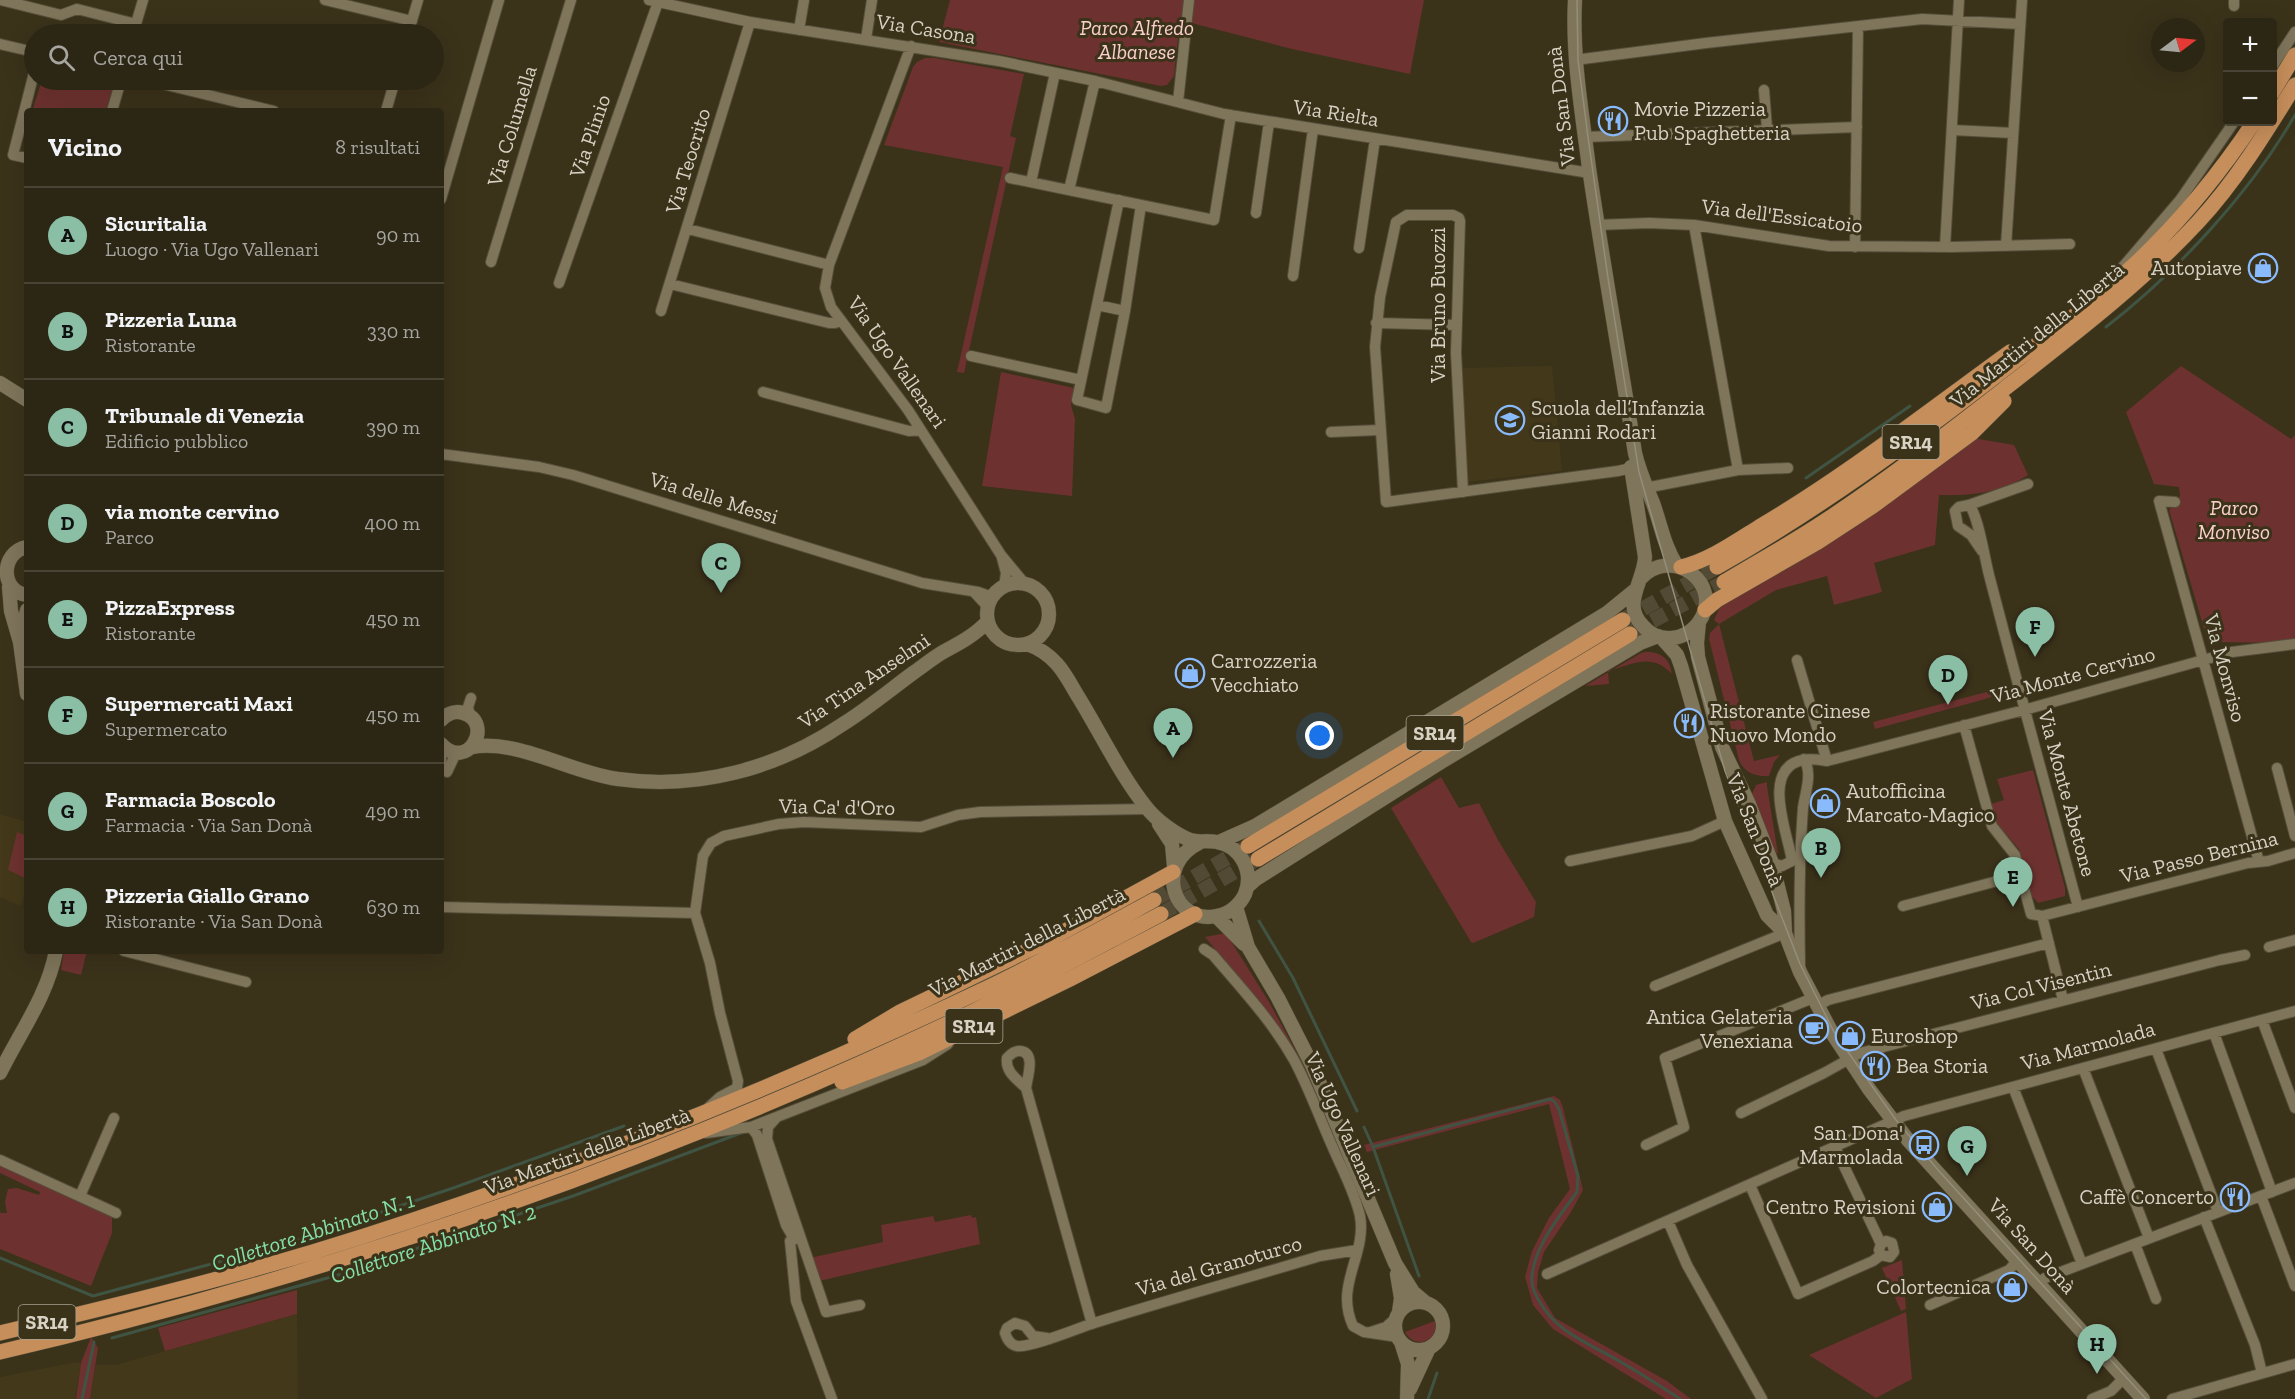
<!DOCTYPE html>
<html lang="it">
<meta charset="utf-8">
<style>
:root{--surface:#2c2614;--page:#383222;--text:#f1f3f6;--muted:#a6a5a0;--line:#484334;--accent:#8abfa5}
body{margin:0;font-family:"Zilla Slab",serif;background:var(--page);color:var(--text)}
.controls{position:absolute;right:18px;top:18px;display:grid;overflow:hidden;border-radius:6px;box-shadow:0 6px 24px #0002}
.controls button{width:54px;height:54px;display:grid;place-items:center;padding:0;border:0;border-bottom:2px solid var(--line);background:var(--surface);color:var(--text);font:30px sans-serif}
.compass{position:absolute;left:2151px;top:18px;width:54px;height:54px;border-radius:50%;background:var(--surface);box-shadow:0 6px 24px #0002;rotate:74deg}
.you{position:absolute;left:1320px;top:736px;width:21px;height:21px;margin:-15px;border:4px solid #fff;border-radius:50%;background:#1a73e8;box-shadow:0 0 0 9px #1a73e833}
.badge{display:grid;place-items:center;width:39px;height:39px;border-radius:50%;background:var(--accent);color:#111;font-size:20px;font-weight:700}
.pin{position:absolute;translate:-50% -50px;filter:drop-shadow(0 2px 3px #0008)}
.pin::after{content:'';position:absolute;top:32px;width:21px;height:18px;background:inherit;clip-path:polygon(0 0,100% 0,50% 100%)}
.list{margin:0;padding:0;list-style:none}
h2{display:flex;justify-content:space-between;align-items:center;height:78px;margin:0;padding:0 24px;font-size:26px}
h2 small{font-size:20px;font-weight:400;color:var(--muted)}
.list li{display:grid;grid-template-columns:39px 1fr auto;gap:18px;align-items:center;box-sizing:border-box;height:96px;padding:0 24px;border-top:2px solid var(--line)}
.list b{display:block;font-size:22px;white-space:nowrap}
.list p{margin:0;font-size:20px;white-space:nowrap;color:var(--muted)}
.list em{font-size:20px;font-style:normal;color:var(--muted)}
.icon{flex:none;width:33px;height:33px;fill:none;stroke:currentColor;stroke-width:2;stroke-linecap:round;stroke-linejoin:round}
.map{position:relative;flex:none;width:2295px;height:1399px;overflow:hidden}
.search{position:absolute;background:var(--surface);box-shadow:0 6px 24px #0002;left:24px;top:24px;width:420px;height:66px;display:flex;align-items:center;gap:15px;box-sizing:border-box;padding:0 21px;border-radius:33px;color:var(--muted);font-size:22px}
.panel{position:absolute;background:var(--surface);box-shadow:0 6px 24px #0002;left:24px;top:108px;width:420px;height:846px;border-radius:6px}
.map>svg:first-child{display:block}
</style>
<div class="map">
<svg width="2295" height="1399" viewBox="0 0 2295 1399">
<rect width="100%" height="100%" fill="#3b321a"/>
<!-- built -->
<path fill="#433819" d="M1552,366L1562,471L1467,482L1460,368Z
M0,814L27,822V889L20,906L0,897Z
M297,1314L298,1399H90L96,1365H116Z
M77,1362L81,1363L75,1399H0V1377Z"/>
<!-- green -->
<path fill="#6d322f" d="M950,0H1424L1410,74L1292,49L1180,20L1174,76L1167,85L1161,86L939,42Z
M925,58H935L1024,74L1010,136L1016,138L964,373L957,372L1003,167L884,145L913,67L917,62Z
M42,80H109L113,87L106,111H32Z
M2181,366L2291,439L2295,435V643L2208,642L2169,510L2180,496L2179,487L2154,484L2126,412Z
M1001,372L1074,388L1071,405L1075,419L1072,496L982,486Z
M1973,438L2014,445L2028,475C2001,493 1970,496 1939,495L1935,545L1874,563L1882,592L1834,605L1827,576L1776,590L1719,624L1754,761L1780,755L1774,762L1769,776C1755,777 1744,772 1739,760L1709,639L1710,633L1719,624L1714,620L1720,607Z
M1645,652C1661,651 1670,659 1672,674C1652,652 1633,664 1608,671L1609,684L1585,686L1641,653Z
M1994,690V696L1982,700L1875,729L1873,722Z
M2033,770L2065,888V896L2038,903L2030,894L2019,849L1997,824L1991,804L2004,800L1997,779Z
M1441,777L1459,808L1479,803L1498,840L1536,902L1534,917L1473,943L1471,942L1391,808Z
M1767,782V786L1778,854L1775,852L1752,794L1756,785Z
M17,832L27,836V879L8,870Z
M1226,933L1269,1002L1307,1071L1302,1068L1264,1009L1205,937Z
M64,951H87L81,975L61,970Z
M1554,1096L1560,1100L1563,1108L1583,1190L1571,1212L1544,1252L1538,1272L1537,1288L1555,1318L1667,1381L1691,1399H1666L1553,1329L1533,1305L1525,1277L1532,1251L1549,1218L1570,1189L1549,1104L1367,1152L1364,1145Z
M0,1165L112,1216V1233L91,1286L0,1249V1211L1,1213H7L5,1202L8,1189L17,1188L39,1195L40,1192L0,1173Z
M971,1215L972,1218L976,1217L980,1244L819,1281L810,1258L883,1242L881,1225L933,1216L935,1222Z
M1902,1260L1906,1309L1901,1311L1882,1268Z
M297,1290V1314L165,1351L158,1328Z
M1906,1312L1912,1379L1876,1398L1809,1355Z
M1435,1321C1439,1342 1415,1350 1405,1332Z
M91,1337L98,1348L90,1399H76L81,1363Z"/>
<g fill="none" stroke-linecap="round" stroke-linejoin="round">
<!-- stream -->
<path stroke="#405443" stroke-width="3" d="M2106,327C2177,272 2250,193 2295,115
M1806,478L1910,406
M1259,921L1293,978L1357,1111
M1364,1127L1373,1147L1419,1276
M1373,1147L1550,1099L1554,1101L1559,1109L1578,1176L1577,1192C1560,1215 1530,1252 1532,1282C1532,1288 1535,1293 1538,1299C1557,1334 1589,1343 1621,1362C1641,1374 1661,1386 1680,1399
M0,1258L93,1296L296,1241L456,1187L624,1126
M112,1338L338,1275L573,1196L741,1133
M82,1399L94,1342
M1428,1399L1437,1373"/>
<!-- primary-tunnel -->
<path stroke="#524a34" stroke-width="15" stroke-dasharray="15 8" stroke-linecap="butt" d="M1623,620L1717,567
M1632,632L1724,582
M1154,900L1248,846
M1161,914L1257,859"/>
<!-- street casing -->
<g stroke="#554e39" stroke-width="12">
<path id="street" d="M1,0L61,15L77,9L136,24
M325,0L412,21
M649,0L750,22L999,61L1095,81L1224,114L1590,173
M2234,6V0
M799,30L804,0
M133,34L143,0
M408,34L418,0
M866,39L872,0
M0,44L34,52
M911,46L829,265L825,288L831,307L908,410L1001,555L1025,584
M1575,60L1706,43L1922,19L2020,24
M2272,67L2295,32
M146,80L274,111
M1764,90L1767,129
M1178,102L1189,0
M112,111L121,80
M386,111L395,80
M1952,130L2013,133
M1585,137L1857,127
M27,158L13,155L34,73
M1010,178L1214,220L1231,115
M1031,182L1055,73
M1069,190L1095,81
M441,199L499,0
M1119,200L1077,400L1106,408L1125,311
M1256,213L1269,122
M1597,225L1649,223L1694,225L1829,246L1952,247L2070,244
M1694,225L1738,470
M688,229L829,265
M2006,246L2022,0
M1855,247L1858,27
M1945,247L1959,0
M1359,248L1375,139
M491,262L571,0
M2121,269L2180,200L2234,122
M1293,276L1313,129
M559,283L658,2
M670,284L829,323H835L840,320
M1097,305L1125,311L1141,205
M661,311L750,22
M1376,323L1457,325
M971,356L1081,380
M763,392L909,431L921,430
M1331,432L1380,430
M441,454L539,467L573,475L922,583L978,592L992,597
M1640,489L1738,470L1788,468
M1463,492L1456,353L1460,221L1459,218L1453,215H1407L1396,222L1380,297L1375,347L1386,502L1618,471L1636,467
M2175,502L2159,501L2259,862
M1969,505L2028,484
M1982,551L1971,535L1958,526L1955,511L1959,507L1969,505C1978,514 1985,560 1989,575C2018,686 2048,797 2078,907
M1002,558L1006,573L1004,587
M974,592L988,607
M1797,660L1827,761
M470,717L468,707L471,698
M1964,725L1992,826L2015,855L2031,914L2042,916L2248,863L2268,861L2295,853
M441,764L442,745
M2277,768L2295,836
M447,772L456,753
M1570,861L1692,836L1725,821
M1772,863L1782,866L1792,861C1788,834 1760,768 1803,760C1811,758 1820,760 1827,761L2024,710L2232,652L2295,644
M1903,906L2020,875
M441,907L695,913
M2042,916L2063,1000
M2269,947L2295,940
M1204,949L1213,955C1242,989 1272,1021 1294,1060C1309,1088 1320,1119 1333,1148C1342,1169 1355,1193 1360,1216C1367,1255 1334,1285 1353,1326L1364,1332L1398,1337
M124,951L246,982
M1800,965C1799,913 1799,861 1803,808C1805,792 1813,774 1804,759
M1655,986L1785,933
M1817,1006L1828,1000L2049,943
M2262,1020L2295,1108
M2214,1033L2272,1192
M2156,1049L2218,1212
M2083,1068L2149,1238
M2013,1087L2082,1264
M1026,1088C1017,1079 1005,1072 1007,1058C1010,1055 1013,1051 1019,1051C1037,1051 1027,1078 1026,1088L1092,1324
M708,1108L720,1097L737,1088L738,1081L720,1013L710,963L695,913L703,856L711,843L724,836L779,824L804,822L896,826L921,827L958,815L980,812L1147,809
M1741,1113L1824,1073L1860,1053L2220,960L2245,955
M776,1118L768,1127L767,1139L826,1312L860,1305
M751,1127L757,1135L786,1225L794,1239H796
M706,1133L751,1127L923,1060L948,1044
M1646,1145L1684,1127L1665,1058L1813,998
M1835,1147L1881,1244
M0,1160L116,1213
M1750,1185L1798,1294L1873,1261L1881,1255L1890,1257L1894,1252L1892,1243L1886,1241L1881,1244L1879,1250L1881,1255
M80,1196L114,1118
M2261,1196L2295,1286
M2204,1217L2255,1345L2262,1373
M1668,1221L1687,1265L1762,1399
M794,1239L790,1241L796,1301L832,1399
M2135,1244L2156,1299
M1547,1274L1904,1116L2295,1011
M2037,1283L2045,1278L2295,1183
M1930,1305L2009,1270L2017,1261
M1371,1332L1386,1327L1396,1318
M1047,1338L1033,1336L1025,1326L1015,1323L1007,1328L1005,1333C1007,1339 1010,1345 1017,1346C1030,1348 1076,1329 1091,1324C1167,1300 1244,1279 1320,1256L1357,1250
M2092,1399L2111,1391L2124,1378
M2172,1399L2295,1364"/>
</g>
<!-- secondary casing -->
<g stroke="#554e39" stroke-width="15">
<path id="secondary" d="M1575,0C1572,57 1582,112 1589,168C1603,263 1620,358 1635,453C1639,471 1646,486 1653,503C1661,525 1664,546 1677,566
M0,383L27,400
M1631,467L1645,557C1644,582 1621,604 1643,626C1649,633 1658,638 1668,638C1680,639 1692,632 1699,622C1725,584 1672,544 1640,579
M27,547C0,552 0,592 27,595
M987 614a31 31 0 1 1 62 0a31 31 0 1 1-62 0Z
M9,587L11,611L20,642L27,694
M1699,622L1697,643L1698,657L1722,747L1749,804L1772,863L1784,911L1785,933L1800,972L1832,1033L1869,1089L1908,1140L2143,1399
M1661,637L1677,655L1681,666L1725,821L1767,915L1785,933
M20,640L27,610
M1027,644C1039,648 1048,654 1057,664C1066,674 1072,687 1079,698C1101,734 1120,774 1146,807C1156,820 1175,834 1190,840C1200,843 1207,840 1217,842C1241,846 1254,872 1245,894C1240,905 1229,914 1217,916C1173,925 1154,865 1199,843
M441,720C447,714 454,710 463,713C495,722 468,773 441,744
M472,747C519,739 571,773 618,779C697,790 777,769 843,724C867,709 890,690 913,673C923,666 933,658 943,652C960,643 975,635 988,621
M1159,824L1172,844L1174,867
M1219,842L1255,826L1607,613L1634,591
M1247,887L1256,879L1441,762L1640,643L1658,636
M1236,907L1248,947L1278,998L1312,1065L1395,1263L1413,1292L1426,1303
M1216,916L1244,944
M0,1073C20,1032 47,997 56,951
M1397,1274L1401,1298L1399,1312
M1395 1326a24 24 0 1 1 48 0a24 24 0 1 1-48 0Z
M1401,1342L1408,1364L1407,1399
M1410,1389L1429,1348"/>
</g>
<!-- primary casing -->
<g stroke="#554e39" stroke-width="16">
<path id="primary" d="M2272,93L2295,55
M1681,567C1708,561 1735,542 1759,527C1847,475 1927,412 2010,352
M1717,567C1819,509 1905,446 1997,375C2029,350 2063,326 2094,300C2157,249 2210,188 2254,122
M1724,582C1757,562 1792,543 1825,521C1892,477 1954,428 2017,379C2081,329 2143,281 2198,222C2236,181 2266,132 2295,85
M1705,610L1717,600L1818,542L1873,506L1972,433L2004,401
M1248,846L1623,620
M1258,859L1630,634
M855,1039L900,1012L1043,943L1173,872
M842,1082L919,1053L1070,979L1195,914
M0,1333C105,1308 209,1283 313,1252C545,1181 770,1091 989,987C1045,960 1099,930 1154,900
M0,1352C335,1274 661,1160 972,1012C1036,981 1098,947 1161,914"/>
</g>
<!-- street -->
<use href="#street" stroke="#7f755b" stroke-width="10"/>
<!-- secondary -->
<use href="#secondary" stroke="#7f755b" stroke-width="14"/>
<!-- primary -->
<use href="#primary" stroke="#c68e5b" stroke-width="15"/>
<!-- tram -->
<path stroke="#948e7b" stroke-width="1.5" d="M1577,0L1578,60L1588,137L1608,278L1639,472L1725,771L1800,964L1834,1032L1896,1120L1938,1170L2146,1399"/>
</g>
<!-- icons -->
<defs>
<g id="restaurant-ring" transform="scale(1.5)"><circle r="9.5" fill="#3b321a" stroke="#88bafc" stroke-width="1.5"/><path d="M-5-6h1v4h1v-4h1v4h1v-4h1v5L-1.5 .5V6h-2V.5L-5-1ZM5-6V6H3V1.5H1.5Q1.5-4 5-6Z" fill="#88bafc"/></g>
<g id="shop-ring" transform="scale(1.5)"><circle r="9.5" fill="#3b321a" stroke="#88bafc" stroke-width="1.5"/><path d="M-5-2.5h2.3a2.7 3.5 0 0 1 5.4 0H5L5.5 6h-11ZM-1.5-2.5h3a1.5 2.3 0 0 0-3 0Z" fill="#88bafc"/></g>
<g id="school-ring" transform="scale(1.5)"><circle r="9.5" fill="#3b321a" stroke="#88bafc" stroke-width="1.5"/><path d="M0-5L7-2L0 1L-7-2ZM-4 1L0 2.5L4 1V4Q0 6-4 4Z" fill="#88bafc"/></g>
<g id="cafe-ring" transform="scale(1.5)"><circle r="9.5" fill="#3b321a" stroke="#88bafc" stroke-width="1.5"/><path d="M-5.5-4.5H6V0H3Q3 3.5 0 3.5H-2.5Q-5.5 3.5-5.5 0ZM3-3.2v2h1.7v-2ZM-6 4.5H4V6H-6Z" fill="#88bafc"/></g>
<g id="bus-ring" transform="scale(1.5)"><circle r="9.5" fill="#3b321a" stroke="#88bafc" stroke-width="1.5"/><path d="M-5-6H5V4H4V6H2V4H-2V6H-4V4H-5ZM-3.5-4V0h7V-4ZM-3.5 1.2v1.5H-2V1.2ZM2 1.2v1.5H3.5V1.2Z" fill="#88bafc"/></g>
</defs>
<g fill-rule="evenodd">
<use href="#restaurant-ring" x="1613" y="121"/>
<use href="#shop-ring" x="2263" y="268"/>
<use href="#school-ring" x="1510" y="420"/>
<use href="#shop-ring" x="1190" y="673"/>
<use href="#restaurant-ring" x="1689" y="723"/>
<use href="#shop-ring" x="1825" y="803"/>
<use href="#cafe-ring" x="1814" y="1029"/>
<use href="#shop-ring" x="1850" y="1036"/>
<use href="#restaurant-ring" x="1875" y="1066"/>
<use href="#bus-ring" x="1924" y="1145"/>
<use href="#restaurant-ring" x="2235" y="1197"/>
<use href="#shop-ring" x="1937" y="1207"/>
<use href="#shop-ring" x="2012" y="1287"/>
</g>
<g text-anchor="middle" stroke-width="6" stroke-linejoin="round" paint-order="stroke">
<!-- shield labels -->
<g fill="#3b321a" stroke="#a8a291" stroke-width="1.5">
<rect x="1882.5" y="425" width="57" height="34" rx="4.5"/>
<rect x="1406.5" y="716" width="57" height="34" rx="4.5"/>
<rect x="945.5" y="1009" width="57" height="34" rx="4.5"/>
<rect x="18.5" y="1305" width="57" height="34" rx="4.5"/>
</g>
<g font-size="20" font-weight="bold" fill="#d7d2c4">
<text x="1911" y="449">SR14</text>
<text x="1435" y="740">SR14</text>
<text x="974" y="1033">SR14</text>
<text x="47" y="1329">SR14</text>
</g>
<!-- park labels -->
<g font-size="21" font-style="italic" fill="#fad0cc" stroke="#3b321a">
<text x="1137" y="35">Parco Alfredo<tspan x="1137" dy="24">Albanese</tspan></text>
<text x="2234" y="515">Parco<tspan x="2234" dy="24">Monviso</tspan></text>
</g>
<!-- street labels -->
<g font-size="21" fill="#d7d2c4" stroke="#3b321a">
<text transform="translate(926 29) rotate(9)" y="7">Via Casona</text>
<text transform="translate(1561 106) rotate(-97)" y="7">Via San Donà</text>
<text transform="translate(1336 113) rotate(9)" y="7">Via Rielta</text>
<text transform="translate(512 126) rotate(-73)" y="7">Via Columella</text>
<text transform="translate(590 136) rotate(-71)" y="7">Via Plinio</text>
<text transform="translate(688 161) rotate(-73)" y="7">Via Teocrito</text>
<text transform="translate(1782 216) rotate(7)" y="7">Via dell'Essicatoio</text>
<text transform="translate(1438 305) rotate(-90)" y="7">Via Bruno Buozzi</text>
<text transform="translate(2037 335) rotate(-39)" y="7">Via Martiri della Libertà</text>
<text transform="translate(897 362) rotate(55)" y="7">Via Ugo Vallenari</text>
<text transform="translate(714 498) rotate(17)" y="7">Via delle Messi</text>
<text transform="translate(2225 668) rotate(75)" y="7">Via Monviso</text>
<text transform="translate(2073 675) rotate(-15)" y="7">Via Monte Cervino</text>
<text transform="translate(864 681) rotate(-34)" y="7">Via Tina Anselmi</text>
<text transform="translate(2067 793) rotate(75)" y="7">Via Monte Abetone</text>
<text transform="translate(837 807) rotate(1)" y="7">Via Ca' d'Oro</text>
<text transform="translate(1755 830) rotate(68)" y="7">Via San Donà</text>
<text transform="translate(2199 857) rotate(-14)" y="7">Via Passo Bernina</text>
<text transform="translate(1027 942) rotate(-27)" y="7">Via Martiri della Libertà</text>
<text transform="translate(2041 986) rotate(-14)" y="7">Via Col Visentin</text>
<text transform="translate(2088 1046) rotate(-15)" y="7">Via Marmolada</text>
<text transform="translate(1343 1124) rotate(66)" y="7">Via Ugo Vallenari</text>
<text transform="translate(587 1151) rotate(-20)" y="7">Via Martiri della Libertà</text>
<text transform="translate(2032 1246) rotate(48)" y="7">Via San Donà</text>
<text transform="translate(1219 1266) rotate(-16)" y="7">Via del Granoturco</text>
</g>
<!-- poi labels -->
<g font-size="21" fill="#d7d2c4" stroke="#3b321a" text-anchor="start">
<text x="1634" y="116">Movie Pizzeria<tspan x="1634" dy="24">Pub Spaghetteria</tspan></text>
<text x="2242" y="275" text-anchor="end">Autopiave</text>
<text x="1531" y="415">Scuola dell’Infanzia<tspan x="1531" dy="24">Gianni Rodari</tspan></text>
<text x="1211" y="668">Carrozzeria<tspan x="1211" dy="24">Vecchiato</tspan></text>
<text x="1710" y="718">Ristorante Cinese<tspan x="1710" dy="24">Nuovo Mondo</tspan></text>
<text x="1846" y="798">Autofficina<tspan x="1846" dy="24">Marcato-Magico</tspan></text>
<text x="1793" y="1024" text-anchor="end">Antica Gelateria<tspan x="1793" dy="24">Venexiana</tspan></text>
<text x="1871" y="1043">Euroshop</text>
<text x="1896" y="1073">Bea Storia</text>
<text x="1903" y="1140" text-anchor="end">San Dona'<tspan x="1903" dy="24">Marmolada</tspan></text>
<text x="2214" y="1204" text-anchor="end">Caffè Concerto</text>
<text x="1916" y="1214" text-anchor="end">Centro Revisioni</text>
<text x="1991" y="1294" text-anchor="end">Colortecnica</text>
</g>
<!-- water labels -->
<g font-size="22" font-style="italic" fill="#84e1a9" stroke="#3b321a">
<text transform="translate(313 1231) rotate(-18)" y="8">Collettore Abbinato N. 1</text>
<text transform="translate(433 1243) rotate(-18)" y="8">Collettore Abbinato N. 2</text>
</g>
</g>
</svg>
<div class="controls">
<button>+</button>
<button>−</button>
</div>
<svg class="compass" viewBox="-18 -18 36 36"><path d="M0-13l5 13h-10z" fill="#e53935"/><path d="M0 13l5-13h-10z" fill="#a6a5a0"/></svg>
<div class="you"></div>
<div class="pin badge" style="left:1173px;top:758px">A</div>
<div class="pin badge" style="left:1821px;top:878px">B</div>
<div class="pin badge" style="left:721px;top:593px">C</div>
<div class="pin badge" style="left:1948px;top:705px">D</div>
<div class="pin badge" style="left:2013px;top:907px">E</div>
<div class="pin badge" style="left:2035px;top:657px">F</div>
<div class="pin badge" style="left:1967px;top:1176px">G</div>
<div class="pin badge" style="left:2097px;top:1374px">H</div>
<div class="search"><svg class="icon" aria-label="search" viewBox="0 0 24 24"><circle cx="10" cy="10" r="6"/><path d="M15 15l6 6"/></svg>Cerca qui</div>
<section class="panel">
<h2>Vicino<small>8 risultati</small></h2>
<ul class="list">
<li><span class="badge">A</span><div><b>Sicuritalia</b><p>Luogo · Via Ugo Vallenari</p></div><em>90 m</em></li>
<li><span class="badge">B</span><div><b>Pizzeria Luna</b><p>Ristorante</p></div><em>330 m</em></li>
<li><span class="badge">C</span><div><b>Tribunale di Venezia</b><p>Edificio pubblico</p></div><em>390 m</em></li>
<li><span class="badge">D</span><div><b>via monte cervino</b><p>Parco</p></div><em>400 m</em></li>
<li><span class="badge">E</span><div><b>PizzaExpress</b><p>Ristorante</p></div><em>450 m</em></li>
<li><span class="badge">F</span><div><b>Supermercati Maxi</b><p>Supermercato</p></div><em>450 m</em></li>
<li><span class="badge">G</span><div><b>Farmacia Boscolo</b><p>Farmacia · Via San Donà</p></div><em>490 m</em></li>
<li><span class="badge">H</span><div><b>Pizzeria Giallo Grano</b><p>Ristorante · Via San Donà</p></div><em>630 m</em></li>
</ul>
</section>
</div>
